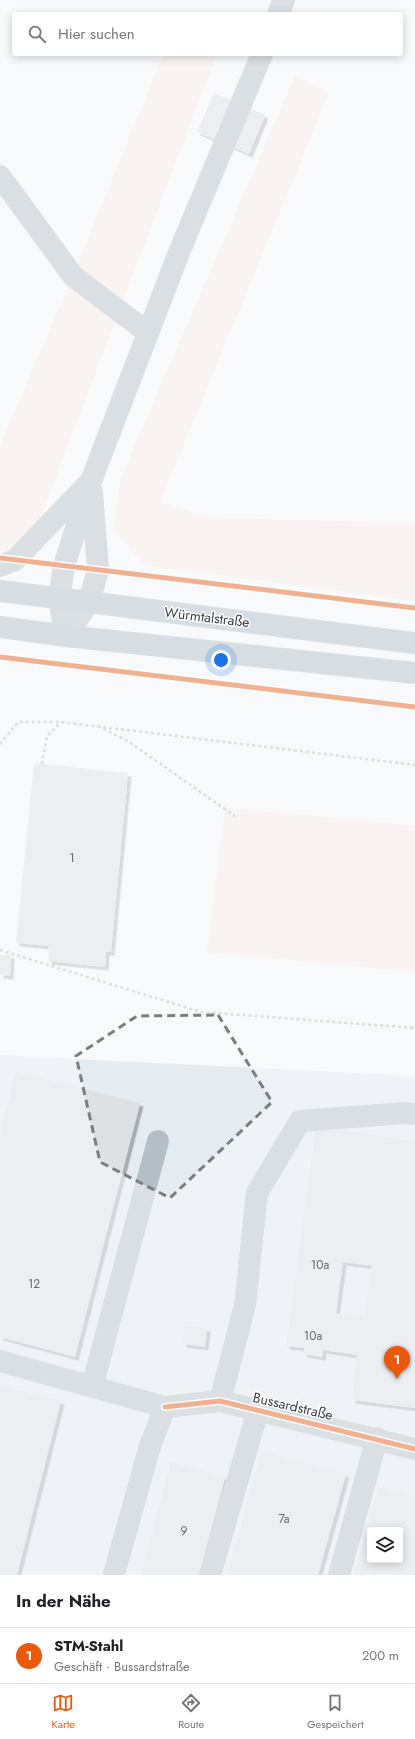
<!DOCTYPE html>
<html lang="de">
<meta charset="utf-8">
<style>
:root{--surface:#fff;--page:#f6f6f6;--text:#202124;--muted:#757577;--line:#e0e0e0;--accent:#ea580c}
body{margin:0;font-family:Jost,sans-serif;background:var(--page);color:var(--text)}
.controls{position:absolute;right:12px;bottom:12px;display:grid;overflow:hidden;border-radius:4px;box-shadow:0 2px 10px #0003}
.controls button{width:36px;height:36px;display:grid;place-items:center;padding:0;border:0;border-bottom:1px solid var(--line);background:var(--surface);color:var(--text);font:20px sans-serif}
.you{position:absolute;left:221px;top:660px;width:14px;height:14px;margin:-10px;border:3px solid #fff;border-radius:50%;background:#1a73e8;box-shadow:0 0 0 6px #1a73e833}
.badge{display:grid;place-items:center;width:26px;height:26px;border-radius:50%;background:var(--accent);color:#fff;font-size:13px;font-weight:700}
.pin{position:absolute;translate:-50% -33px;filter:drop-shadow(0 1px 2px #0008)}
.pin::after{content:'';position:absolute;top:21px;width:14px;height:12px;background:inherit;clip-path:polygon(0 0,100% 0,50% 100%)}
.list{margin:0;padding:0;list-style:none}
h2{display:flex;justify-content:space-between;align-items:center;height:52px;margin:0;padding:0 16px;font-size:17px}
h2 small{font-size:13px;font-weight:400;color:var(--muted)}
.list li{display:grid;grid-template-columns:26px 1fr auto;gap:12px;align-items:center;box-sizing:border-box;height:56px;padding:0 16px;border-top:1px solid var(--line)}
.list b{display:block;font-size:15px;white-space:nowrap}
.list p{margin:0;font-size:13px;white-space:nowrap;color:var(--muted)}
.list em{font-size:13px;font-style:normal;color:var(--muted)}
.icon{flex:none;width:22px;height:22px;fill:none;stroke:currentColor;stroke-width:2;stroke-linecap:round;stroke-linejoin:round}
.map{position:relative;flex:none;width:415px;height:1575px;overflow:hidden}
.search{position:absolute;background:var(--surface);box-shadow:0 2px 10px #0003;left:12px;right:12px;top:12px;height:44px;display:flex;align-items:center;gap:10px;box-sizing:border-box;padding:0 14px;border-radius:4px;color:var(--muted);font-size:15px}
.sheet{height:108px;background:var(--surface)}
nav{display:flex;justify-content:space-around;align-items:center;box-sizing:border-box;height:56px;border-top:1px solid var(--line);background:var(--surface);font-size:11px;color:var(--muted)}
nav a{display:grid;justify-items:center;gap:2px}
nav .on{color:var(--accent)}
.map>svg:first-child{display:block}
</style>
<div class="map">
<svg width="415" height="1575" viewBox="0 0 415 1575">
<defs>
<filter id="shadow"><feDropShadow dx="3.5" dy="3.5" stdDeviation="0" flood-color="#0004"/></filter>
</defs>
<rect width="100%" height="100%" fill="#f7f9fb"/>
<!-- built -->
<path fill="#e4ebf1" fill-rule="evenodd" d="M0,1055L415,1076V1575H0ZM370,1530H400V1560H370Z"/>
<!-- green -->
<path fill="#fbebe5" d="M163,54H217L41,516L8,550L0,553V445L73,276Z
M295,76L329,93L160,502L210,518L415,523V601L143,565L114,529L121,477Z
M233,808L415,826V972L207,952L225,809Z"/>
<!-- building -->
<path fill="#dee1e4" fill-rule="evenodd" filter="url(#shadow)" d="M214,93L265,115L249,154L197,132Z
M34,763L128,773L111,952H106L105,967L48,961L49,946L16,943Z
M0,955H11L10,976L0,975Z
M16,1072L140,1103L75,1357L0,1337V1134Z
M316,1127L415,1141V1408L352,1400L357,1355L323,1350L322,1357L304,1354V1348L286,1346ZM343,1262L372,1266L365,1317L336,1313Z
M185,1326L207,1328L205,1347L183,1344Z
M0,1386L61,1401L17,1575H0Z
M262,1451L346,1474L318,1575H227Z
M171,1462L225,1477L199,1575H141Z
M378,1487L415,1497V1575H354ZM370,1530H400V1560H370Z"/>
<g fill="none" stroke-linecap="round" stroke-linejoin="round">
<!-- path -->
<path stroke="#b6bdc2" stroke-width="2.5" stroke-dasharray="3 3" stroke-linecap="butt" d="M98,726L128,741L236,817
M0,744L18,722H61L415,765
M42,764L47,736L61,722
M0,950L201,1012L415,1028"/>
<!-- minor -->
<path stroke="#b3bec5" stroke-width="22" d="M278,14L284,0
M0,176L73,276L148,333
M0,566L15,560L87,485
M66,636L59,599L64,566L91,481L180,250L262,54
M66,636L89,602L98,570L92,492
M0,1361L165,1407L220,1401L415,1449
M92,1387L158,1141
M220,1401L245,1305L257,1193L300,1121L405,1113L415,1114
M114,1574L150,1446L165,1407
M210,1575L258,1410
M339,1575L377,1438"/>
<!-- major -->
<path stroke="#b0bdc5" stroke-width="22" d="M0,591L415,643
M0,627L66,636L415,673"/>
<!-- cycleway casing -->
<g stroke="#fff" stroke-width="8">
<path id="cycleway" d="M0,558L415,608
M0,657L415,707
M165,1407L220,1401L415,1449"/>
</g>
<!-- cycleway -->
<use href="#cycleway" stroke="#e8590c" stroke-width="5"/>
</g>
<!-- marked area -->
<path d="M0 0H415V1575H0ZM218,1015L272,1102L170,1198L100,1162L76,1056L137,1016Z" fill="#f7f9fb" fill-opacity=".55" fill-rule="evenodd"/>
<path fill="none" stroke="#7a7e81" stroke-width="3" stroke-dasharray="8 5" stroke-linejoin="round" d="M218,1015L272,1102L170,1198L100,1162L76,1056L137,1016Z"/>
<g text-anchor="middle" stroke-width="3" stroke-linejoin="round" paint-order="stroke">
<!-- number labels -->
<g font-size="12" fill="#62676a">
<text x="72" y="862">1</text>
<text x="320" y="1269">10a</text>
<text x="34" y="1288">12</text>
<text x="313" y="1340">10a</text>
<text x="284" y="1523">7a</text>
<text x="184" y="1535">9</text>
</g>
<!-- street labels -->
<g font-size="14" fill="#373c3f" stroke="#fff">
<text transform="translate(207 617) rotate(7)" y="5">Würmtalstraße</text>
<text transform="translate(293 1406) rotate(13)" y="5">Bussardstraße</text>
</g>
</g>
</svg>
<div class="controls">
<button><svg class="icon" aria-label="layers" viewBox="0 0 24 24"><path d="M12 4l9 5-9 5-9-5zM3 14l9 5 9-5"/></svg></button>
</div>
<div class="you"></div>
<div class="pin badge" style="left:397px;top:1379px">1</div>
<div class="search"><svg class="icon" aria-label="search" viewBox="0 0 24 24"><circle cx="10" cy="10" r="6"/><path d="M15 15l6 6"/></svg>Hier suchen</div>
</div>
<section class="sheet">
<h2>In der Nähe<small></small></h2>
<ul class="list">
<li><span class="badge">1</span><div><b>STM-Stahl</b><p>Geschäft · Bussardstraße</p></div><em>200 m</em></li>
</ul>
</section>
<nav>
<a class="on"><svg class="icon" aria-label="map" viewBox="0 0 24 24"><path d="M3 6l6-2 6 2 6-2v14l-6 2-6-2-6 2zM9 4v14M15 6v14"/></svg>Karte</a>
<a><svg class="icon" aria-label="directions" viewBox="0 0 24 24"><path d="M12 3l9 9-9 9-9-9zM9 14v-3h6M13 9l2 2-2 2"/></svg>Route</a>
<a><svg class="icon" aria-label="saved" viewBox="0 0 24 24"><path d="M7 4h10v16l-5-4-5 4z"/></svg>Gespeichert</a>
</nav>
